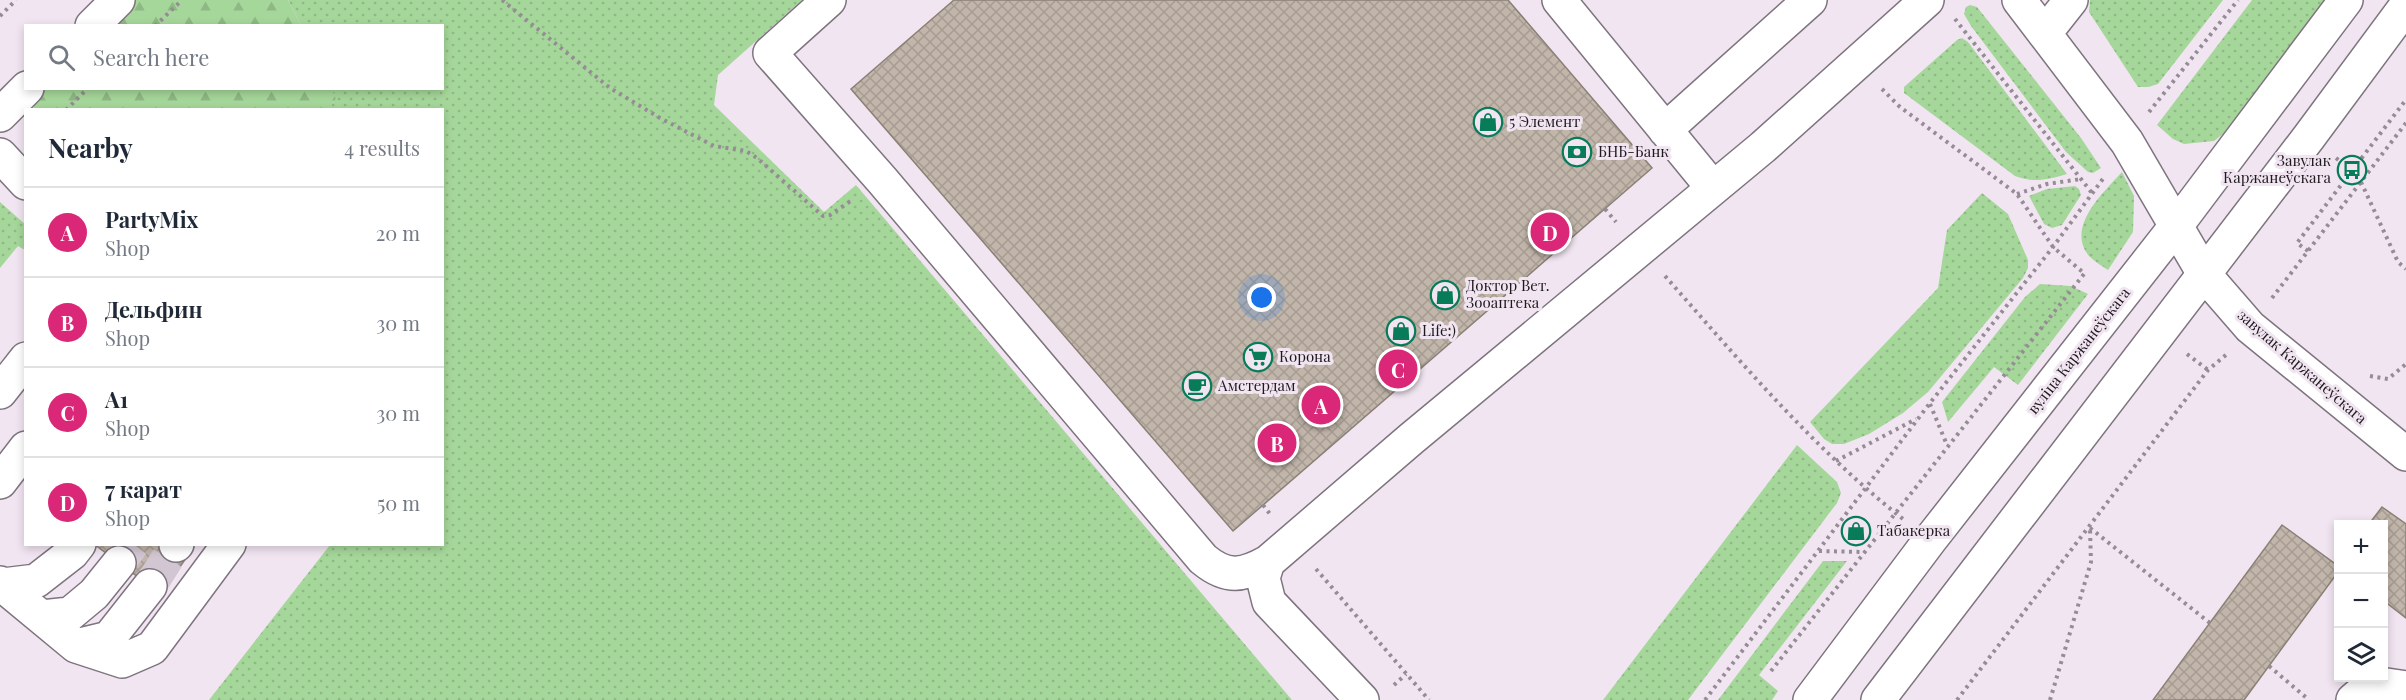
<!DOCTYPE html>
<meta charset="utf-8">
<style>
:root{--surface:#fff;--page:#f6f6f7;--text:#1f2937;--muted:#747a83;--line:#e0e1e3;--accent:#db2777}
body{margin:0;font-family:"Playfair Display",serif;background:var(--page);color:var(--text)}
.controls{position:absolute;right:18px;bottom:18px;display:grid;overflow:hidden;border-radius:0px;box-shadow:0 3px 9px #0003}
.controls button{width:54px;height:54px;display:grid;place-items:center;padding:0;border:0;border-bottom:2px solid var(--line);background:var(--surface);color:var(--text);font:30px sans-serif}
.you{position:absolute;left:1262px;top:298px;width:21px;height:21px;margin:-15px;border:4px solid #fff;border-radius:50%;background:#1a73e8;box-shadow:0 0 0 9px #1a73e833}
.badge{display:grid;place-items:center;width:39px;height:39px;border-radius:50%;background:var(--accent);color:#fff;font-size:20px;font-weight:700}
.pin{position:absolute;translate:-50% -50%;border:3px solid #fff;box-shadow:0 2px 6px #0006}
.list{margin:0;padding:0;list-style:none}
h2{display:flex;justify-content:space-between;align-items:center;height:78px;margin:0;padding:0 24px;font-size:26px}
h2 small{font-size:20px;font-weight:400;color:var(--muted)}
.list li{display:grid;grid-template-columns:39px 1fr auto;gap:18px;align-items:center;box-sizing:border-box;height:90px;padding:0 24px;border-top:2px solid var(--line)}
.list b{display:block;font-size:22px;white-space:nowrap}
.list p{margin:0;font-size:20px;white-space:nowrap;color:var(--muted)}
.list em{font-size:20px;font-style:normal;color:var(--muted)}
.icon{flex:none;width:33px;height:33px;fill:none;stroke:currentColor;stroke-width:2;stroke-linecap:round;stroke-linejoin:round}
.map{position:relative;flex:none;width:2406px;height:700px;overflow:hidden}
.search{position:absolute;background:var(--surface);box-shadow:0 3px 9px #0003;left:24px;top:24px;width:420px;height:66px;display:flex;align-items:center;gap:15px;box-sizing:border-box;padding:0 21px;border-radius:0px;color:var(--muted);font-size:22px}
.panel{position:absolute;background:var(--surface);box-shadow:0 3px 9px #0003;left:24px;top:108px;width:420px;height:438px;border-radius:0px}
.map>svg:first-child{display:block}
</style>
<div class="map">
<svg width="2406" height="700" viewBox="0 0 2406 700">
<defs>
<pattern id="grass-dots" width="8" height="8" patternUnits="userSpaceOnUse" patternTransform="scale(1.5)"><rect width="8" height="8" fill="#a6d79a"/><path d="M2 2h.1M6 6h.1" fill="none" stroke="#8eb884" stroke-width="1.8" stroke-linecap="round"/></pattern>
<pattern id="forest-firs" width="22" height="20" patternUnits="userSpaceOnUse" patternTransform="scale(1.5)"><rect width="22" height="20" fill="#a6d79a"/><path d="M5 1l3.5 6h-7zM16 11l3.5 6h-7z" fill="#8eb884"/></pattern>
<pattern id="building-cross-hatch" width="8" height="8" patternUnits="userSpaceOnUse" patternTransform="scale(1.5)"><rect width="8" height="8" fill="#c2b6ab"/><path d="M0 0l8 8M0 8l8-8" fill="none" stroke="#a69c93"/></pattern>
</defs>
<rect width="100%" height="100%" fill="#f1e5f2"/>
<!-- grass -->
<path fill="url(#grass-dots)" d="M288,0H802L718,75L714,105L824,212L856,185L1292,700H209L330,545L442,544V110L328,109L336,99L331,89L442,88V26L301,25Z
M2090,0H2223L2158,84L2148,87H2138L2089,12Z
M2252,0H2331L2237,123L2214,141L2184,144L2173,139L2157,125Z
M1970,5L1977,7L2081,138L2101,168L2093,173L2088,172L2066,152L1971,26L1964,14L1966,7Z
M1962,38L1968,42L2067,174C2047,180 2034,183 2015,176L1904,93V87L1957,40Z
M2122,172L2134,196L2133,232L2108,270C2102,266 2094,261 2089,256C2065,227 2104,192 2122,172Z
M2075,186L2079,189L2081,195L2062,225L2052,228L2044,224L2029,196L2047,189Z
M1982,193L2008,214L2028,260V268L2023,278L1928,392L1903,413L1869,434L1844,444H1832L1824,439L1810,422L1938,288L1947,230Z
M0,202L26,225L25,250L18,246L0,268Z
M2040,284L2071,286L2088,294L2018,385L1994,367L1948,422L1942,402L2025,297Z
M1797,445L1837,482L1841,493L1837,503L1688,700H1603Z
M1823,561H1847L1759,675L1778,691L1772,700H1718Z"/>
<!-- forest -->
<path fill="url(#forest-firs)" d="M136,0H288L301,25L109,26Z
M44,88H331L336,99L328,110H34V102Z"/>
<!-- building -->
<path fill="url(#building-cross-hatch)" stroke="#8b8075" stroke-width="1.5" d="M954,0H1508L1652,168L1233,531L851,89Z
M2382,507L2406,524V618L2384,601V524H2369Z
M2282,525L2338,566V572L2244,700H2153Z
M94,544H175L189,554L163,591L150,586Z"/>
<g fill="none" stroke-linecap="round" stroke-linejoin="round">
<!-- minor-tunnel -->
<path stroke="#d1c6d2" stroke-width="33" stroke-dasharray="33 16" stroke-linecap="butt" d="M119,563L133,544
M150,586L176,545"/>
<!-- minor casing -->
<g stroke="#7e747f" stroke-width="36">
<path id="minor" d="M829,0L770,53L882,180L1203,559C1227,579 1243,576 1268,562L1411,439L1763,147L1927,0
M1559,0L1713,188
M2019,0L2127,142L2204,274L2250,327L2406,454
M92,26L118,0
M2045,33L2071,0
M0,115L27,88
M1665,130L1810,0
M0,155L26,183
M0,392L26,359
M0,482L26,448
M176,545L177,544
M1268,562L1263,578L1269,602L1362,700
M0,583L76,646L122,661L152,648L229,544
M3,585L36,581L72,553L79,544
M42,617L70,614L94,594L119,563
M76,646L109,638L150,586
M2353,700L2373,683L2406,688"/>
</g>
<!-- major casing -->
<g stroke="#7e747f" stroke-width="36">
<path id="major" d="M1810,700L1930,540L2176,226L2346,0
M1878,700L2309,137L2406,6"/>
</g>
<!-- path -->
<path stroke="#958c95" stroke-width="4" stroke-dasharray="3 4.5" stroke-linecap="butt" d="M502,0L610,88L660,118L714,146L746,151L757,158L823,216L830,215L852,200
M0,16L16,0
M1955,19L2092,193
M155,26L182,0
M1882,89L1900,107L2017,194L2053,247L2085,274
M66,110L88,88
M2149,112L2238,0
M2336,158L2352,170
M2361,182L2398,262L2406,269
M2017,194L2047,184L2081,179
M1605,209L1616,222
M2308,251L2297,243L2405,101L2406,102
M1665,276C1740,361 1813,448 1903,519
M2272,298L2406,123
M2187,354L2208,370
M2370,376L2388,379L2406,364
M1930,404L1947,445
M1836,461L1916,419
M1263,505L1270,514
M2090,528L2210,623
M1819,551L1863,552
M1316,569L1429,700
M2269,666L2309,700
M1771,671L2084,274
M1394,685L1406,674
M1705,700L1930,403L2053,247L2105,176
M1957,700L2208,370L2227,354
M2050,700L2091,562L2090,528"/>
<!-- minor -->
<use href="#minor" stroke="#fff" stroke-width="33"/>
<!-- major -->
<use href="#major" stroke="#fff" stroke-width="33"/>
</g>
<!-- icons -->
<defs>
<g id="shop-ring" transform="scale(1.5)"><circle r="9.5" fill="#f1e5f2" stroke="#087c58" stroke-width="1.5"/><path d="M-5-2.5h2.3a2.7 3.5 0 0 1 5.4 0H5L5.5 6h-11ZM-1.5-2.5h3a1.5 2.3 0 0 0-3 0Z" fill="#087c58"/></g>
<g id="bank-ring" transform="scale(1.5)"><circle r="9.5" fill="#f1e5f2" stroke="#087c58" stroke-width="1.5"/><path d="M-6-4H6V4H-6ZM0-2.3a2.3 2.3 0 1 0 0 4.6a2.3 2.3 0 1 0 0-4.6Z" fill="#087c58"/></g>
<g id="bus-ring" transform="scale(1.5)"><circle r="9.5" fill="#f1e5f2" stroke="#087c58" stroke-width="1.5"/><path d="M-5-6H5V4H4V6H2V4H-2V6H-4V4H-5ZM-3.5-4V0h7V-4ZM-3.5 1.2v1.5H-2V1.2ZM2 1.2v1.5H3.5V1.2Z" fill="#087c58"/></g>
<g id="supermarket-ring" transform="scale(1.5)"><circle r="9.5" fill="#f1e5f2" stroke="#087c58" stroke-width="1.5"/><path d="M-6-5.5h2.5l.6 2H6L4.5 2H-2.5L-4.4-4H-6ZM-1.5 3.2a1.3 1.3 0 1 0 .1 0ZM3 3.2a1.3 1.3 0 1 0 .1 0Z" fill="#087c58"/></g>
<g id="cafe-ring" transform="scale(1.5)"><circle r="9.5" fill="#f1e5f2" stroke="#087c58" stroke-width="1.5"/><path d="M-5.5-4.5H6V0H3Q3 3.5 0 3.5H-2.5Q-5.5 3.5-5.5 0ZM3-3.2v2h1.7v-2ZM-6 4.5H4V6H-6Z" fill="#087c58"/></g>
</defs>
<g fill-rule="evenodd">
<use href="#shop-ring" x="1488" y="122"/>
<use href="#bank-ring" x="1577" y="152"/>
<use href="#bus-ring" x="2352" y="170"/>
<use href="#shop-ring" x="1445" y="295"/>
<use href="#shop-ring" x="1401" y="331"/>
<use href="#supermarket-ring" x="1258" y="357"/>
<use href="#cafe-ring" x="1197" y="386"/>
<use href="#shop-ring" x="1856" y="531"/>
</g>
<g text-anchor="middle" stroke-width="6" stroke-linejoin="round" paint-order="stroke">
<!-- poi labels -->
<g font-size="15" fill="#1d191d" stroke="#f1e5f2" text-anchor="start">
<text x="1509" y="127">5 Элемент</text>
<text x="1598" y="157">БНБ-Банк</text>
<text x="2331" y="166" text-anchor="end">Завулак<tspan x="2331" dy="17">Каржанеўскага</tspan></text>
<text x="1466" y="291">Доктор Вет.<tspan x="1466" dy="17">Зооаптека</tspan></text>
<text x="1422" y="336">Life:)</text>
<text x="1279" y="362">Корона</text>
<text x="1218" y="391">Амстердам</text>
<text x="1877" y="536">Табакерка</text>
</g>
<!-- street labels -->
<g font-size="15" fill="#1d191d" stroke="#f1e5f2">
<text transform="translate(2079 351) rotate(-52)" y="5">вуліца Каржанеўскага</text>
<text transform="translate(2302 367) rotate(41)" y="5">завулак Каржанеўскага</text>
</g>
</g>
</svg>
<div class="controls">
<button>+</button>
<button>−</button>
<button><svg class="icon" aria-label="layers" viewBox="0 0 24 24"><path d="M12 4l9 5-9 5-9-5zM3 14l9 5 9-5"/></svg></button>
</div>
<div class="you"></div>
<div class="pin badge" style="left:1321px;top:405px">A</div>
<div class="pin badge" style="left:1277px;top:443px">B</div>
<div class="pin badge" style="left:1398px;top:369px">C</div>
<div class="pin badge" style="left:1550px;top:232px">D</div>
<div class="search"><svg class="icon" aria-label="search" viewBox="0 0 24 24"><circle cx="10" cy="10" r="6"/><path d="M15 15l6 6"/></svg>Search here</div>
<section class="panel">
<h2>Nearby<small>4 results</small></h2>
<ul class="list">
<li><span class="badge">A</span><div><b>PartyMix</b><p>Shop</p></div><em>20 m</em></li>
<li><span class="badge">B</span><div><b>Дельфин</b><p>Shop</p></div><em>30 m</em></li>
<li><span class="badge">C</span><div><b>A1</b><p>Shop</p></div><em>30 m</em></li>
<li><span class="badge">D</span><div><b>7 карат</b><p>Shop</p></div><em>50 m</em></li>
</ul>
</section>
</div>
